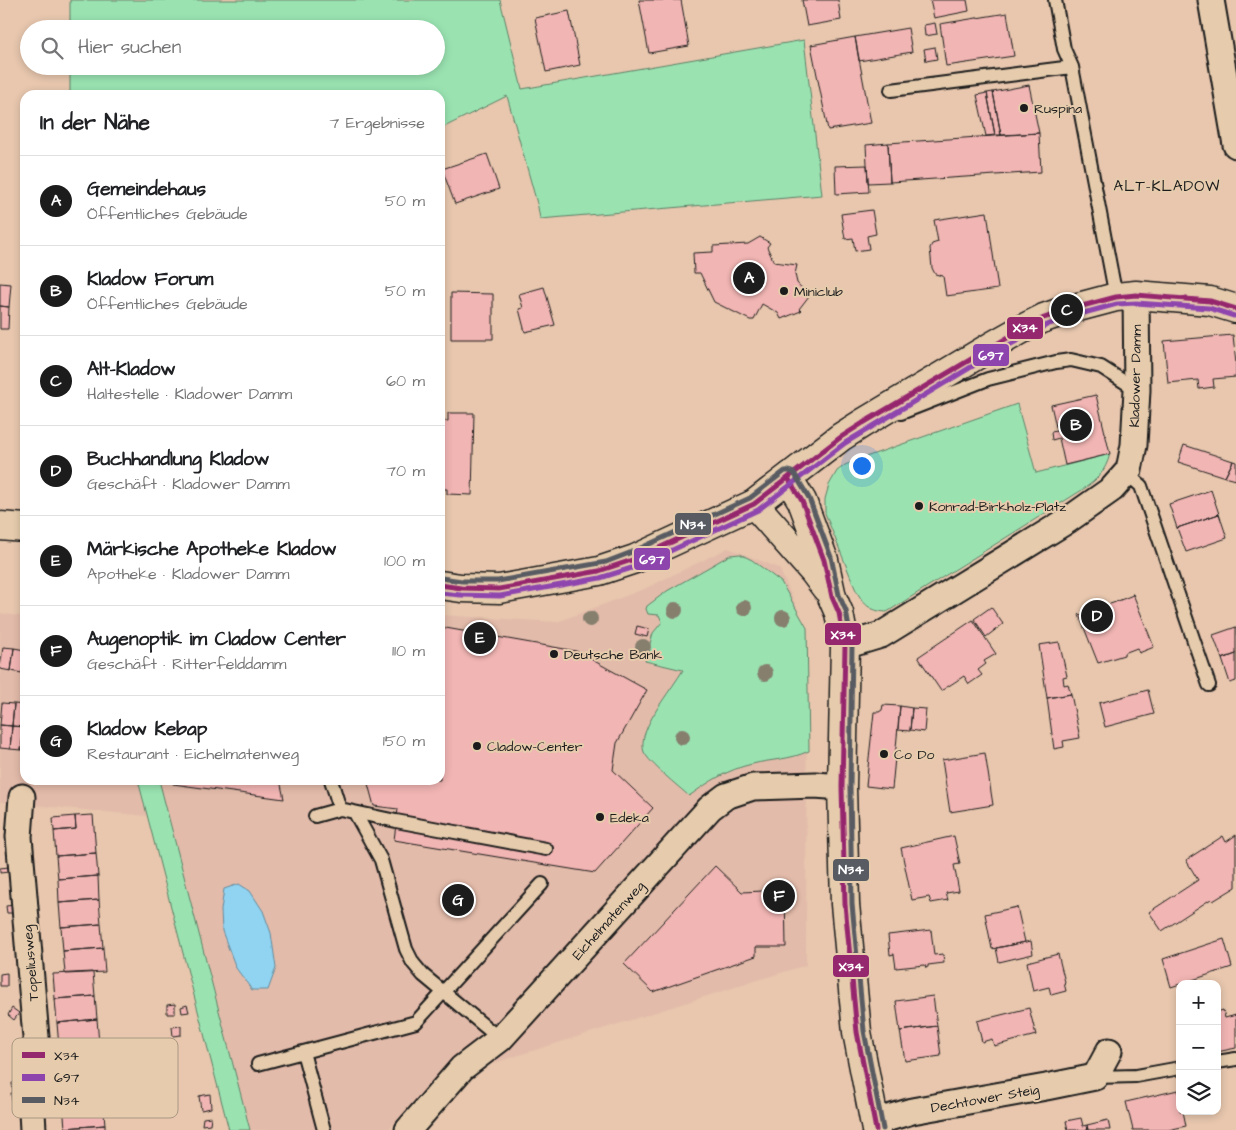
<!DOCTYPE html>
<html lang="de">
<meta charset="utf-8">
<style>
:root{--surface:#fff;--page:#f6f6f6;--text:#202124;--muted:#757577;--line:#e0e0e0;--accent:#1c1c1c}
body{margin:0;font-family:"Architects Daughter",sans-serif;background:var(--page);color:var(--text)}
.controls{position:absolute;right:15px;bottom:15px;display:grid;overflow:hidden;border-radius:10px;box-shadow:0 2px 8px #0003}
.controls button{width:45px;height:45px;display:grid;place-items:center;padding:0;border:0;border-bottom:1px solid var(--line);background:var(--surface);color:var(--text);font:25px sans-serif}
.you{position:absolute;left:861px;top:465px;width:18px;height:18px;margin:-12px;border:4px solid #fff;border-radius:50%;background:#1a73e8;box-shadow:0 0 0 8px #1a73e833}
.badge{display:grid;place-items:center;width:32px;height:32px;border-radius:50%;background:var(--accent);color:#fff;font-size:16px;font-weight:700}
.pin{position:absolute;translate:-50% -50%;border:2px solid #fff;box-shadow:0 1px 5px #0006}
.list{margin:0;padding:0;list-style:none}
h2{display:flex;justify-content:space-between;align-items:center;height:65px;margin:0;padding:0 20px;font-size:21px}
h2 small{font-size:16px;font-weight:400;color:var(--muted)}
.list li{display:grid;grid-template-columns:32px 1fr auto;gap:15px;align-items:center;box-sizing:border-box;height:90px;padding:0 20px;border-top:1px solid var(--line)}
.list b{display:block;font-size:19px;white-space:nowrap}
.list p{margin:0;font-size:16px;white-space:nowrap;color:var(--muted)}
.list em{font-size:16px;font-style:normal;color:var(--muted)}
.icon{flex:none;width:28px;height:28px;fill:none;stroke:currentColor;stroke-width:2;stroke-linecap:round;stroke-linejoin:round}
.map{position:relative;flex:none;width:1236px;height:1130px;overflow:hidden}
.search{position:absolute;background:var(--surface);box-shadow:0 2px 8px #0003;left:20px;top:20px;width:425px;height:55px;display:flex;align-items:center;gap:12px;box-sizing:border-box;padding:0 18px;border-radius:28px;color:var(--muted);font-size:19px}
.panel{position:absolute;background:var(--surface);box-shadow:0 2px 8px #0003;left:20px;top:90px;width:425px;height:695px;border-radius:15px}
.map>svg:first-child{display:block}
</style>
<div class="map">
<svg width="1236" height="1130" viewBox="0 0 1236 1130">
<rect width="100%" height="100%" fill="#e8c7ae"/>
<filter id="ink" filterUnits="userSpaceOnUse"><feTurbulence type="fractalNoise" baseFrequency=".02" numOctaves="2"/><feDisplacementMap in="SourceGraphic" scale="10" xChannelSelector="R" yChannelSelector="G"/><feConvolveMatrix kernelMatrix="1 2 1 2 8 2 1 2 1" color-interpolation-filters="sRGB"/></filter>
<g filter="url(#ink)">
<!-- built -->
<path fill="#e3bbaa" d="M728,548L779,568L807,630L806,965L430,1083L388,1130H250L159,780H440V615L557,622L644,589Z
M0,613L25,617V780H138L147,816L0,802Z"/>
<!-- green -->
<path fill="#9ae3b1" stroke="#5b8066" d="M70,0H500L522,89L804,40L822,195L540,219L538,207L507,96L440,129V95H70V66H436V29H70Z
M1017,404L1036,473L1110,454C1105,472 1097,480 1082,490L887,612C869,611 863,604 855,588L825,513V499L829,485L837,471L845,465L857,460Z
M740,554L752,560L781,582L807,628L809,751C789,760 773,759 752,764C727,770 710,781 689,796C678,786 650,764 644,752C642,747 643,738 645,733C652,712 671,690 683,670L645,661L653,633L662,622L659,615L648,614L646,609L647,606L667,591L730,555Z
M138,780H159L250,1130H229Z"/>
<!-- water -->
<path fill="#91d4f2" stroke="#628a9c" d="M239,884L250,891L263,911L271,933L276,968L268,990H252L236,968L222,931L221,910L224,889Z"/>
<!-- building -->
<path fill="#f1b5b3" stroke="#1c1c1c" d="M639,0H681L689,46L649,53Z
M802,0H838L841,20L807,26Z
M930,0H967L969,11L934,18Z
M569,11L580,65L546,72L535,18Z
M1007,13L1014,56L946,66L940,24Z
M935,23L937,34L925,36L924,25Z
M908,28L912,52L859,61L855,37Z
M855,37L871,123L828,130L811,45Z
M935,47L937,59L926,61L924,49Z
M1029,85L1039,133L1001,135L993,92Z
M993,92L1001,135H995L987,93Z
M987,93L995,135L986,136L977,95Z
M1039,133L1041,172L890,182L888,143Z
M888,143L890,182L868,183L866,145Z
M487,154L499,189L455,204L442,169Z
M867,165L869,192L836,194L835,166Z
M872,210L876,234L867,236L869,249L855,251L853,238L845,239L841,214Z
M987,212L998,289L946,296L943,276L935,274L932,268L930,248L932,244L938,242L934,220Z
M760,237L770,243L767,247L774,262L797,265L795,274L797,283L809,296L799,309L801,311L781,319L778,313L762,304L754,320H750L714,302L700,273H694L693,253L713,252V246L748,244Z
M0,283L11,284L9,307L0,306Z
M544,287L555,325L525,332L519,309L523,308L519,294Z
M451,293L493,294V339H451Z
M0,306L9,307L8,329H0Z
M1233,335L1236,364V377L1213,379L1214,387L1199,389L1198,380L1168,383L1164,341Z
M1096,395L1110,454L1065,465L1059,438L1052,440L1051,432L1057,431L1051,405Z
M448,413H474L472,495L447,494V489H440V421H448Z
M1184,445L1233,461L1225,477L1178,462Z
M1233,461L1236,462V480L1225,477Z
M1211,490L1219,514L1177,528L1169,504Z
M1219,514L1227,538L1186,552L1177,528Z
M1132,594H1133L1154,647L1139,653L1137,648L1124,653V655L1098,663L1079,615L1080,614L1081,616L1090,612V611L1091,612L1106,606L1107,604V605L1116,602L1117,600L1118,601L1133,595Z
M991,607L1003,624L986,637L974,619Z
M973,620L996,654L984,661L986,664L978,670L982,675L969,684L964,676L941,691L918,657Z
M637,626L649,629L647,637L635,634Z
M440,627L576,651L647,690L617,743L613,770L653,808L595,873L394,840L398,809L374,806L367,780H440Z
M1236,627V654L1222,659L1213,635Z
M1059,642L1067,676L1063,677L1064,685L1068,684L1071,694L1047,698L1039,645Z
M3,647L14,648L11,671L0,669Z
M14,648L25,650L22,673L11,671Z
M1236,654V681L1230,683L1222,659Z
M1148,690L1154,714L1105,727L1099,703Z
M1071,694L1080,738L1063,741L1064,747L1054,749L1047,698Z
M2,703L14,704L12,726L0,725Z
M14,704L25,705L24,727L12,726Z
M883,705L900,706L892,789L866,786L874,712H879L882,710Z
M900,706L912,708L910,731L898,730Z
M912,708L926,709L924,732L910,730Z
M0,725L12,726L10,749L0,748Z
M12,726L24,727L21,750L10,749Z
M24,727H25V750H21Z
M985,753L993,805L950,812L942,760Z
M172,780H280L284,799L173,784Z
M93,815L96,853L56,856L54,831L76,829L75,816Z
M75,816L76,829L54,831L53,818Z
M1236,835V887L1213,901L1211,899L1162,931L1149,912L1198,880L1186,860L1223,836L1226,842Z
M954,836L960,864L954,865L959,891L946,893L948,900L931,903L929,897L912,900L901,848Z
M96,853L98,876L58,879L56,856Z
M715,866L742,892L785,890L786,947H756V956L653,992L624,964Z
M9,867V872L0,873V868Z
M98,876L99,900L59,903L58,879Z
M99,900L101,924L61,927L59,903Z
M15,905V913H7L6,906Z
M1017,907L1025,942L992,949L985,914Z
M101,924L103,948L63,951L61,927Z
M931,930L934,955L943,954L944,963L928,965V967L926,968L925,965L896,968L894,954L890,955L888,935Z
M1224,939L1232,967L1171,987L1163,959Z
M1031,941L1033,954L999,962L996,948Z
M103,948L105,972L66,974L65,973L63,951Z
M1058,954L1065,982L1064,983L1066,991L1051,995L1049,987L1033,991L1027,962Z
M92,972L93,973L95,996L55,999L53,974Z
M7,973V986H0V974Z
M95,996L97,1019L57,1023L55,999Z
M933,996L937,1026L900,1031L896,1001Z
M175,1004V1014H167V1005Z
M187,1005L189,1012L182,1013L181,1007Z
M12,1008L19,1013L14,1020L8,1015Z
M1029,1008L1036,1035L994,1046L992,1039L982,1042L977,1021Z
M1223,1010L1225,1018L1236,1015V1048L1217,1052V1012Z
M97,1019L99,1044L59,1047L57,1023Z
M181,1026V1035L173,1036L172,1027Z
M937,1026L941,1056L905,1061L900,1031Z
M12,1083H18V1091L13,1092Z
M1178,1090L1180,1097V1111H1183L1186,1126L1168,1130H1133L1126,1102Z
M11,1093H16L17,1101H12Z
M210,1094L211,1108L201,1110L199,1096Z
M103,1101L105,1125L65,1128L63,1104Z
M211,1117L210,1124L202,1125L203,1118Z
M1081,1118L1083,1126L1087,1125L1088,1130H1068L1066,1121Z
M1108,1120L1110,1130H1088L1087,1125Z
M105,1125V1130H65V1128Z"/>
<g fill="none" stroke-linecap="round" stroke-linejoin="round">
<!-- lane casing -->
<g stroke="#1c1c1c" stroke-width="16">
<path id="lane" d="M1055,0L1064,49L1072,67L1116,297
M891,90L1072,67
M901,413L988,379L1056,362L1071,360L1101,367L1137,390
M1126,473L1141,486L1209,685
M331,780L340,809
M355,813L381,860L406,949L413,963L423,975L500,1039
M315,816L340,809L396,821L546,849
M303,1052L324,1130
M1217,1062L1236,1059
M258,1064L416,1022L542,884
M1095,1077L1136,1076L1180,1068"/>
</g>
<!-- street casing -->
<g stroke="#1c1c1c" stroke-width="29">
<path id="street" d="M1211,0L1236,145
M845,646L881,635L1068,520L1112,489L1129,470L1134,445L1137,390L1136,295
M22,797L19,837L38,1061L32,1112L33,1130
M875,1122L912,1111L1046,1087L1095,1077L1109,1051
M408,1130L462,1068L500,1039L710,808L726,796L753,787L815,785L842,787"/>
</g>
<!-- secondary casing -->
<g stroke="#1c1c1c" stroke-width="31">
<path id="secondary" d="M788,478L802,501L824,560L832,597L839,613L845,646L842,787L845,904L857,1032L876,1130
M754,504L814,572L826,588
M0,526L25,528
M440,585L461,588L499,589L599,571L635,559L754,504L841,437L863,423L992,346L1024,328L1044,318L1067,310L1116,297L1136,295L1210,301L1236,309"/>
</g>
<!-- lane -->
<use href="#lane" stroke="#e6ccad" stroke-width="12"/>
<!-- street -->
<use href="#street" stroke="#e6ccad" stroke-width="25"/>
<!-- secondary -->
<use href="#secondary" stroke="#e6ccad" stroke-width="28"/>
<!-- bus-1 casing -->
<g stroke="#e6ccad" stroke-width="9">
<path id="bus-1" d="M788,478L802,501L824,560L832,597L839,613L845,646L842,787L845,904L857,1032L876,1130
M440,585L461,588L499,589L599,571L635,559L754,504L841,437L863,423L1024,328L1044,318L1067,310L1116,297L1136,295L1210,301L1236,309"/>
</g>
<!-- bus-2 casing -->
<g stroke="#e6ccad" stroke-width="9">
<path id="bus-2" d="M440,593L461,595L500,596L600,578L638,566L758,510L845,443L996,352L1047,325L1069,317L1117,304L1136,303L1209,308L1234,316"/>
</g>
<!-- bus-3 casing -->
<g stroke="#e6ccad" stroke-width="9">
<path id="bus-3" d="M441,578L462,581H498L606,562L632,552L750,498L785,471H789L794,473L809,498L831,557L839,595L846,611L852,645L850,787L852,904L864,1031L883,1129"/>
</g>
<!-- bus-1 -->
<use href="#bus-1" stroke="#95276e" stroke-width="5"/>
<!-- bus-2 -->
<use href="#bus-2" stroke="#8e44ad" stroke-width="5"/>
<!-- bus-3 -->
<use href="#bus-3" stroke="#595b62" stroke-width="5"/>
</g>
<!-- trees -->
<g fill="#867f6e">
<circle cx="744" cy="608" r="8"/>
<circle cx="675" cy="610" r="8"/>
<circle cx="783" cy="618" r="8"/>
<circle cx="590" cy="619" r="8"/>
<circle cx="643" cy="647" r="8"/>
<circle cx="765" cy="673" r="8"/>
<circle cx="682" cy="737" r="8"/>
</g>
</g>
<!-- markers -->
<g fill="#1c1c1c" stroke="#e6ccad" stroke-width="2">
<circle cx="1024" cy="108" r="5"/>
<circle cx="784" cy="291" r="5"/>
<circle cx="919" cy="506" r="5"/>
<circle cx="554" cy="654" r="5"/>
<circle cx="477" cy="746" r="5"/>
<circle cx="884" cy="754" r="5"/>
<circle cx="600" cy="817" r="5"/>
</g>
<g text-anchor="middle" stroke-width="4" stroke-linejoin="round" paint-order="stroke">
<!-- poi labels -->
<g font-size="14" fill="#1c1c1c" stroke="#e6ccad" text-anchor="start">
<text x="1034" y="113">Ruspina</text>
<text x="794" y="296">Miniclub</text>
<text x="929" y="511">Konrad-Birkholz-Platz</text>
<text x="564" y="659">Deutsche Bank</text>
<text x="487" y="751">Cladow-Center</text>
<text x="894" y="759">Co Do</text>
<text x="610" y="822">Edeka</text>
</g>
<!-- street labels -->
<g font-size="14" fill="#1c1c1c" stroke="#e6ccad">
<text transform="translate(1135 376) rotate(-89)" y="5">Kladower Damm</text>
<text transform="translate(608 920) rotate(-48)" y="5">Eichelmatenweg</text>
<text transform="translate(30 963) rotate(-95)" y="5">Topeliusweg</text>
<text transform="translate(985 1098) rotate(-10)" y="5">Dechtower Steig</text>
</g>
<!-- neighbourhood labels -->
<g font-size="15" letter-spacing="1" fill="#1c1c1c" stroke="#e6ccad">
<text x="1167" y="191">ALT-KLADOW</text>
</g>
</g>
<!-- legend -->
<rect x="12" y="1038" width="166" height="80" rx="8" fill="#e6ccad" stroke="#a99782" stroke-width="1"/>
<rect x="22" y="1052" width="23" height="6" fill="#95276e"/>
<rect x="22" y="1074" width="23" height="7" fill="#8e44ad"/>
<rect x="22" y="1097" width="23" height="6" fill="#595b62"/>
<g font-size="14" fill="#1c1c1c">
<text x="54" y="1060">X34</text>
<text x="54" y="1082">697</text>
<text x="54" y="1105">N34</text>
</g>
<g stroke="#e6ccad" stroke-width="2">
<rect x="1006" y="316" width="38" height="24" rx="5" fill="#95276e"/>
<rect x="972" y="343" width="38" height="24" rx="5" fill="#8e44ad"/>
<rect x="674" y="512" width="38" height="24" rx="5" fill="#595b62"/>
<rect x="633" y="547" width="38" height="24" rx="5" fill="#8e44ad"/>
<rect x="824" y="622" width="38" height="24" rx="5" fill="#95276e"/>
<rect x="832" y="858" width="38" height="24" rx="5" fill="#595b62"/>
<rect x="832" y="954" width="38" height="24" rx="5" fill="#95276e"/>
</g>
<g font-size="14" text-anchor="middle" font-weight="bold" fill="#fff">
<text x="1025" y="332">X34</text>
<text x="991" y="360">697</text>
<text x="693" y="529">N34</text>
<text x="652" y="564">697</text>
<text x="843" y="639">X34</text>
<text x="851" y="874">N34</text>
<text x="851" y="971">X34</text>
</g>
</svg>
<div class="controls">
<button>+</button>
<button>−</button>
<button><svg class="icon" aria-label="layers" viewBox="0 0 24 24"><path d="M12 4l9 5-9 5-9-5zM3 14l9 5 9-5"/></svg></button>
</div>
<div class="you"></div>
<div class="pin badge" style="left:749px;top:278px">A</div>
<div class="pin badge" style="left:1076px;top:425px">B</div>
<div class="pin badge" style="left:1067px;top:310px">C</div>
<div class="pin badge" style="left:1097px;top:616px">D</div>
<div class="pin badge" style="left:480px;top:638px">E</div>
<div class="pin badge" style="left:779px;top:896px">F</div>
<div class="pin badge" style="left:458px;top:900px">G</div>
<div class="search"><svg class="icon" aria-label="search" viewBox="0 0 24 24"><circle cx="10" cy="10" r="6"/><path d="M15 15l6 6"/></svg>Hier suchen</div>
<section class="panel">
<h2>In der Nähe<small>7 Ergebnisse</small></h2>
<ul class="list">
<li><span class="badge">A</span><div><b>Gemeindehaus</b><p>Öffentliches Gebäude</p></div><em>50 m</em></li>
<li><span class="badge">B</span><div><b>Kladow Forum</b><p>Öffentliches Gebäude</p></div><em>50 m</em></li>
<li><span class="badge">C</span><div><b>Alt-Kladow</b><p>Haltestelle · Kladower Damm</p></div><em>60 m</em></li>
<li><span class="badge">D</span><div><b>Buchhandlung Kladow</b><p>Geschäft · Kladower Damm</p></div><em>70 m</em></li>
<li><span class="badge">E</span><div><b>Märkische Apotheke Kladow</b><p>Apotheke · Kladower Damm</p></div><em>100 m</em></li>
<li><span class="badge">F</span><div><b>Augenoptik im Cladow Center</b><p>Geschäft · Ritterfelddamm</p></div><em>110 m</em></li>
<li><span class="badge">G</span><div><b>Kladow Kebap</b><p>Restaurant · Eichelmatenweg</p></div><em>150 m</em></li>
</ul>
</section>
</div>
